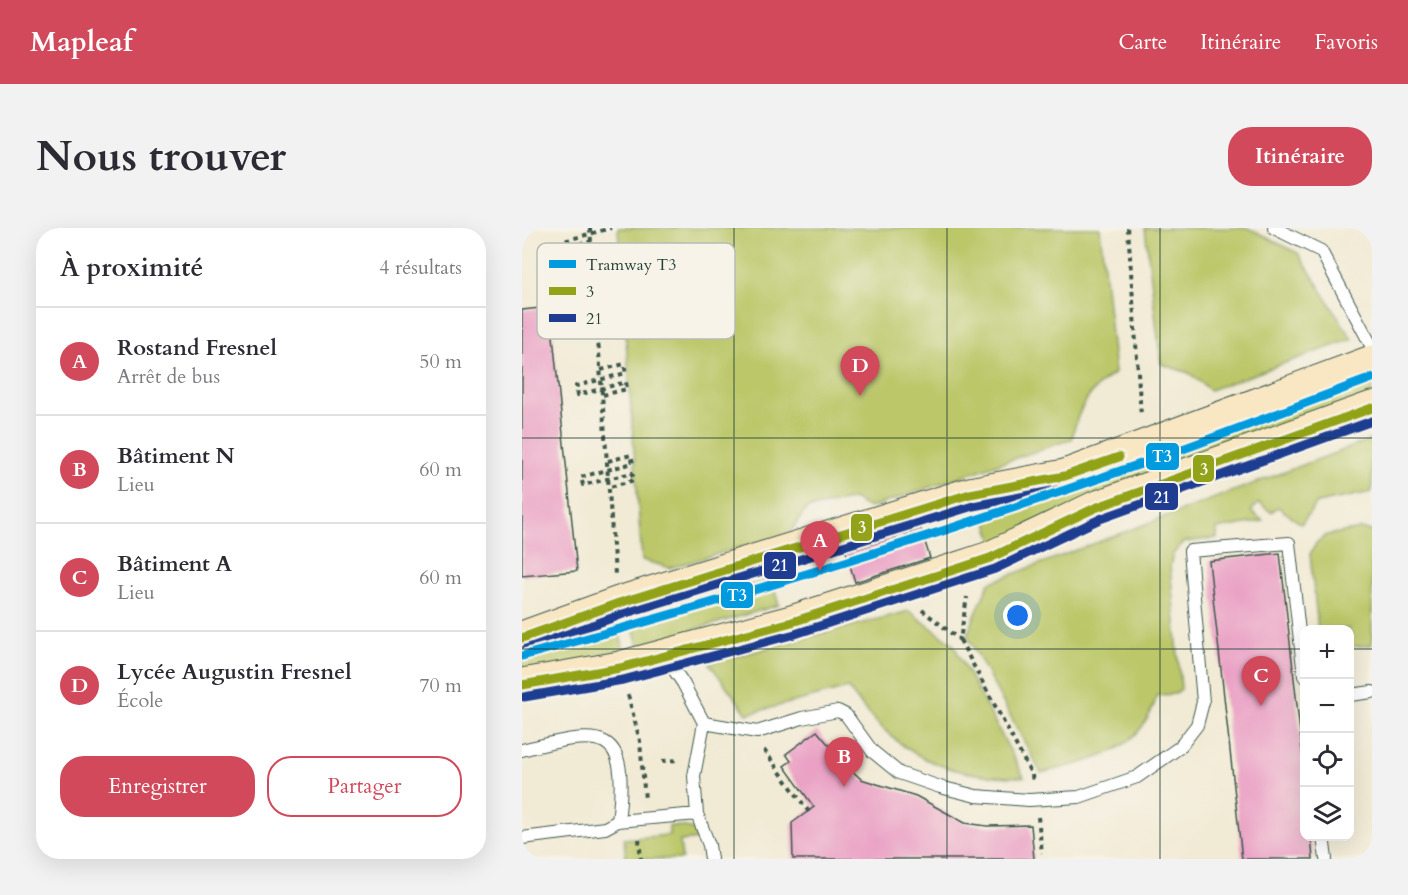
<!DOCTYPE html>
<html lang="fr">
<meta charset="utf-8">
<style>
:root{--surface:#fff;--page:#f2f2f3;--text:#2b2b33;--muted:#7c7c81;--line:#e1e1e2;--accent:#d1495b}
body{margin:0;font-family:Cardo,serif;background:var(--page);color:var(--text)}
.controls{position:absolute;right:18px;bottom:18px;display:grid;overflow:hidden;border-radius:12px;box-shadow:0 6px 24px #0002}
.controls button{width:54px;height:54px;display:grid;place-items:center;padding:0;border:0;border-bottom:2px solid var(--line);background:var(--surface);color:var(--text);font:30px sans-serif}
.you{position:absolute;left:496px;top:388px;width:21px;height:21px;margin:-15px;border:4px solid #fff;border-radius:50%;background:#1a73e8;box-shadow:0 0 0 9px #1a73e833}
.badge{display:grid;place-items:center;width:39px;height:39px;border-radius:50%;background:var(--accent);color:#fff;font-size:20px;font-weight:700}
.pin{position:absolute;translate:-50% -50px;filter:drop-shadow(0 2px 3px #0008)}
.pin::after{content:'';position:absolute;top:32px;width:21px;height:18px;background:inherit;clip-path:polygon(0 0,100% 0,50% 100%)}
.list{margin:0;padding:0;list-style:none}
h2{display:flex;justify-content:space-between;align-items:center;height:78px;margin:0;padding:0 24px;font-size:26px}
h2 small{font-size:20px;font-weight:400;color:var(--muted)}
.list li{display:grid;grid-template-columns:39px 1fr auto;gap:18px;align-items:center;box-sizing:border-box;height:108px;padding:0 24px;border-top:2px solid var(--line)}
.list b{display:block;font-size:22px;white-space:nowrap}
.list p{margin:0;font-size:20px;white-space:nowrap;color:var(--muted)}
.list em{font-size:20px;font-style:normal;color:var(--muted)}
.actions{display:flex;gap:12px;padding:18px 24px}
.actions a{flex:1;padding:14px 0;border:2px solid var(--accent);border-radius:24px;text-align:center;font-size:21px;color:var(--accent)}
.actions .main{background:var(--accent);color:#fff}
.icon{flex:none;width:33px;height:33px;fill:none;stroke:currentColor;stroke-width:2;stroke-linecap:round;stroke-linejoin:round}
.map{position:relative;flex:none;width:850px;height:631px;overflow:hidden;border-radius:24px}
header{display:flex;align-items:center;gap:36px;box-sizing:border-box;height:84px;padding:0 30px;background:var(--accent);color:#fff}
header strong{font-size:28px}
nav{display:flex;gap:33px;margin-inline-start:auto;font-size:21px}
.intro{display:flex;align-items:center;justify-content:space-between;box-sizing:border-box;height:144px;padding:0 36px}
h1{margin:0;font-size:42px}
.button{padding:15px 27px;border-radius:24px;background:var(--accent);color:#fff;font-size:21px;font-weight:700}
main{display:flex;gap:36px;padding:0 36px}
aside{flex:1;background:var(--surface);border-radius:24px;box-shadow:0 6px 24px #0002}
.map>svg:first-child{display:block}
</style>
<header>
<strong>Mapleaf</strong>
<nav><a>Carte</a><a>Itinéraire</a><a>Favoris</a></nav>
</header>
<div class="intro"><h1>Nous trouver</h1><a class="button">Itinéraire</a></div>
<main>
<aside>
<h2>À proximité<small>4 résultats</small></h2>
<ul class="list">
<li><span class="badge">A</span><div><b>Rostand Fresnel</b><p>Arrêt de bus</p></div><em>50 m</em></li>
<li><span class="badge">B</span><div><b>Bâtiment N</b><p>Lieu</p></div><em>60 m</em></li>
<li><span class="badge">C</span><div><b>Bâtiment A</b><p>Lieu</p></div><em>60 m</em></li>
<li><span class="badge">D</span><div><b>Lycée Augustin Fresnel</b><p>École</p></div><em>70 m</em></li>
</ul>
<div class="actions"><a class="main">Enregistrer</a><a>Partager</a></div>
</aside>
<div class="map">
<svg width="850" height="631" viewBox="0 0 850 631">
<rect width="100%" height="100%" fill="#f7f3e8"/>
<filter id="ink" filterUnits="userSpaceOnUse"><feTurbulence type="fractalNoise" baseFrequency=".0167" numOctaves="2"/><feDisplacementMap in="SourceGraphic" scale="12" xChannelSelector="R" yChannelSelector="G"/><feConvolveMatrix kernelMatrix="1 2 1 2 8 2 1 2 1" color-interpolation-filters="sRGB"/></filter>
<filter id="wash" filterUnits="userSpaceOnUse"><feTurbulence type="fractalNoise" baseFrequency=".008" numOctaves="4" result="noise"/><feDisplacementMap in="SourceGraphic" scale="24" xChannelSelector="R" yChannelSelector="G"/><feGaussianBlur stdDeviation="1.35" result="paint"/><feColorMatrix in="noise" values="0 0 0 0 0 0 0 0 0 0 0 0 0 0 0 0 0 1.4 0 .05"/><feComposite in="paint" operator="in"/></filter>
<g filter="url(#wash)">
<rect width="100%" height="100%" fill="#f1ead4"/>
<!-- green -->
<path fill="#bbc769" stroke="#6d824e" stroke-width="1.5" d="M96,0H578L593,145C567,161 555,182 550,211L347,280L331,271L284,281L268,305L148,340L120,332Z
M623,0H726L776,25L830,111L688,162L667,145L639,136Z
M850,142V173L474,323L458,272Z
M850,211V264L795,275L779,296L756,279L749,284L737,275L729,283L741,293L695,301V310L662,314L651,326L648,338L659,461L653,466L635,467C619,526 571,532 519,545L445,407L467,355Z
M839,301L850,303V417L828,419V401H796L788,326L795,314L805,307Z
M249,351L257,377L116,418L109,391Z
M387,383L431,416L502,549C419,550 375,527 326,460L225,486L187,435Z
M95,396L102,422L0,448V419Z
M147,598C161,598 170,597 177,611L158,613L160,631H104L102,611L147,607Z"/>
<g id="blocks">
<!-- building -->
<path fill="#eaa1c5" d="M28,79L55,343L0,348V82Z
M399,301L408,330L333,354L324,324Z
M758,325L783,549V609H789L791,631H720L687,333Z
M295,503L323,536L339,551L394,568L443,595L465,598L509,597L512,631H271L270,595L292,579L262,538L269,533L264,526Z"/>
</g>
</g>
<g filter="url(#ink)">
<use href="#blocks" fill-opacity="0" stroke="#3e574c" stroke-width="1.5"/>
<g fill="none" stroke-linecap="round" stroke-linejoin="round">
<!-- service casing -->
<g stroke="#3e574c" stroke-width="14">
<path id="service" d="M752,0L799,23L850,119
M144,430L161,455L182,495L172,548L175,586L187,617L189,631
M828,467L850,464
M182,495L235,504L280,490L316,483L324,487L350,523L377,545L418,559L454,568L507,572L557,569L615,549L658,519L675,497L681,474L668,323L767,315L782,448
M0,522C80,502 108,497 96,593
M801,608L804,631
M0,610L83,600L96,593L175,586"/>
</g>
<!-- secondary casing -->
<g stroke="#3e574c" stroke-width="35">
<path id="secondary" d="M0,410L97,375L448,266L543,248L850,134
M0,457L98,440L270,394L441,339L468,330L573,280L850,180"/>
</g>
<!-- path -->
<path stroke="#3e574c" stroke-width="4" stroke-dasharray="4.5 4.5" stroke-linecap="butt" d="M68,0L93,346
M606,0L619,188
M70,13L44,20L42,13L89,0
M74,66L96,61L99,69L48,83L50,90L98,78L100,85L76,92
M79,142L102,136L104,145L54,158L56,167L104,154L105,161L81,167
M86,233L109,227L111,235L59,249L61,257L110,245L112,252L88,259
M400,382L438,412L445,369
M438,412L510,547L511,555
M106,467L118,513L123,572
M242,522L287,584
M140,533L158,532
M516,589L520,625
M117,611L119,631"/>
<!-- service -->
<use href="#service" stroke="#fff" stroke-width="12"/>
<!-- secondary -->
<use href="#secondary" stroke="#f9e7c3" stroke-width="33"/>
<!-- bus-1 casing -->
<g stroke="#f7f3e8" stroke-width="14">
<path id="bus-1" d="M0,410L97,375L448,266L543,248L597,229
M0,457L98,440L270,394L441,339L468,330L573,280L850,180"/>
</g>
<!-- bus-2 casing -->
<g stroke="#f7f3e8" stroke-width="14">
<path id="bus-2" d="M4,421L101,386L451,278L546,260L601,240
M2,469L101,452L273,406L445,350L473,341L578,291L850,193"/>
</g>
<!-- bus-1 -->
<use href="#bus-1" stroke="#92a219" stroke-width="9"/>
<!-- bus-2 -->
<use href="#bus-2" stroke="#1f3c90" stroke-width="9"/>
<!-- tram-1 casing -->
<g stroke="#f7f3e8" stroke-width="14">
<path id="tram-1" d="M0,428C205,373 407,310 607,240C689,212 769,180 850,150"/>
</g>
<!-- tram-1 -->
<use href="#tram-1" stroke="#009adf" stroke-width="9"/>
</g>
</g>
<!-- grid -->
<path fill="none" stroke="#1f3d34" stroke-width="1.5" stroke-opacity="0.55" d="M212,0V631M425,0V631M638,0V631M0,210H850M0,421H782M828,421H850"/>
<!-- legend -->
<rect x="15" y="15" width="198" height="96" rx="9" fill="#f7f3e8" stroke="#b6bcb2" stroke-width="1.5"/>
<rect x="27" y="32" width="27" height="8" fill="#009adf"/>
<rect x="27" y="59" width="27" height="8" fill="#92a219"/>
<rect x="27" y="86" width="27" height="8" fill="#1f3c90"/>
<g font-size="16" fill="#1f3d34">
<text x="64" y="42">Tramway T3</text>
<text x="64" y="69">3</text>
<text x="64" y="96">21</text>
</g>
<g stroke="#f7f3e8" stroke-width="2">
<rect x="623" y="214" width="35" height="29" rx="6" fill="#009adf"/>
<rect x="670" y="226" width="23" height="29" rx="6" fill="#92a219"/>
<rect x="622" y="254" width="35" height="29" rx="6" fill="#1f3c90"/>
<rect x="328" y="285" width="23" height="29" rx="6" fill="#92a219"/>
<rect x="241" y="323" width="34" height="29" rx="6" fill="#1f3c90"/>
<rect x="198" y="353" width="34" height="28" rx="6" fill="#009adf"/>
</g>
<g font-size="16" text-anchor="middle" font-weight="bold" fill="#fff">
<text x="640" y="234">T3</text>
<text x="682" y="247">3</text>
<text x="640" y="275">21</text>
<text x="340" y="305">3</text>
<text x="258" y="343">21</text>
<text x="215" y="373">T3</text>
</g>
</svg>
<div class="controls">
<button>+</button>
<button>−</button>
<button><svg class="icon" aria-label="locate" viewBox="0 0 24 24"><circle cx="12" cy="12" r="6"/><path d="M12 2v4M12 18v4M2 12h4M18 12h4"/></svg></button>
<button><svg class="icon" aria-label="layers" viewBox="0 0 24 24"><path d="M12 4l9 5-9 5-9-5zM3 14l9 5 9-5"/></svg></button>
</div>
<div class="you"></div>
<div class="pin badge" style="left:298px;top:343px">A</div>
<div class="pin badge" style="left:322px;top:559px">B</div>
<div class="pin badge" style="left:739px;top:478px">C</div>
<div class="pin badge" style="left:338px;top:168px">D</div>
</div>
</main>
